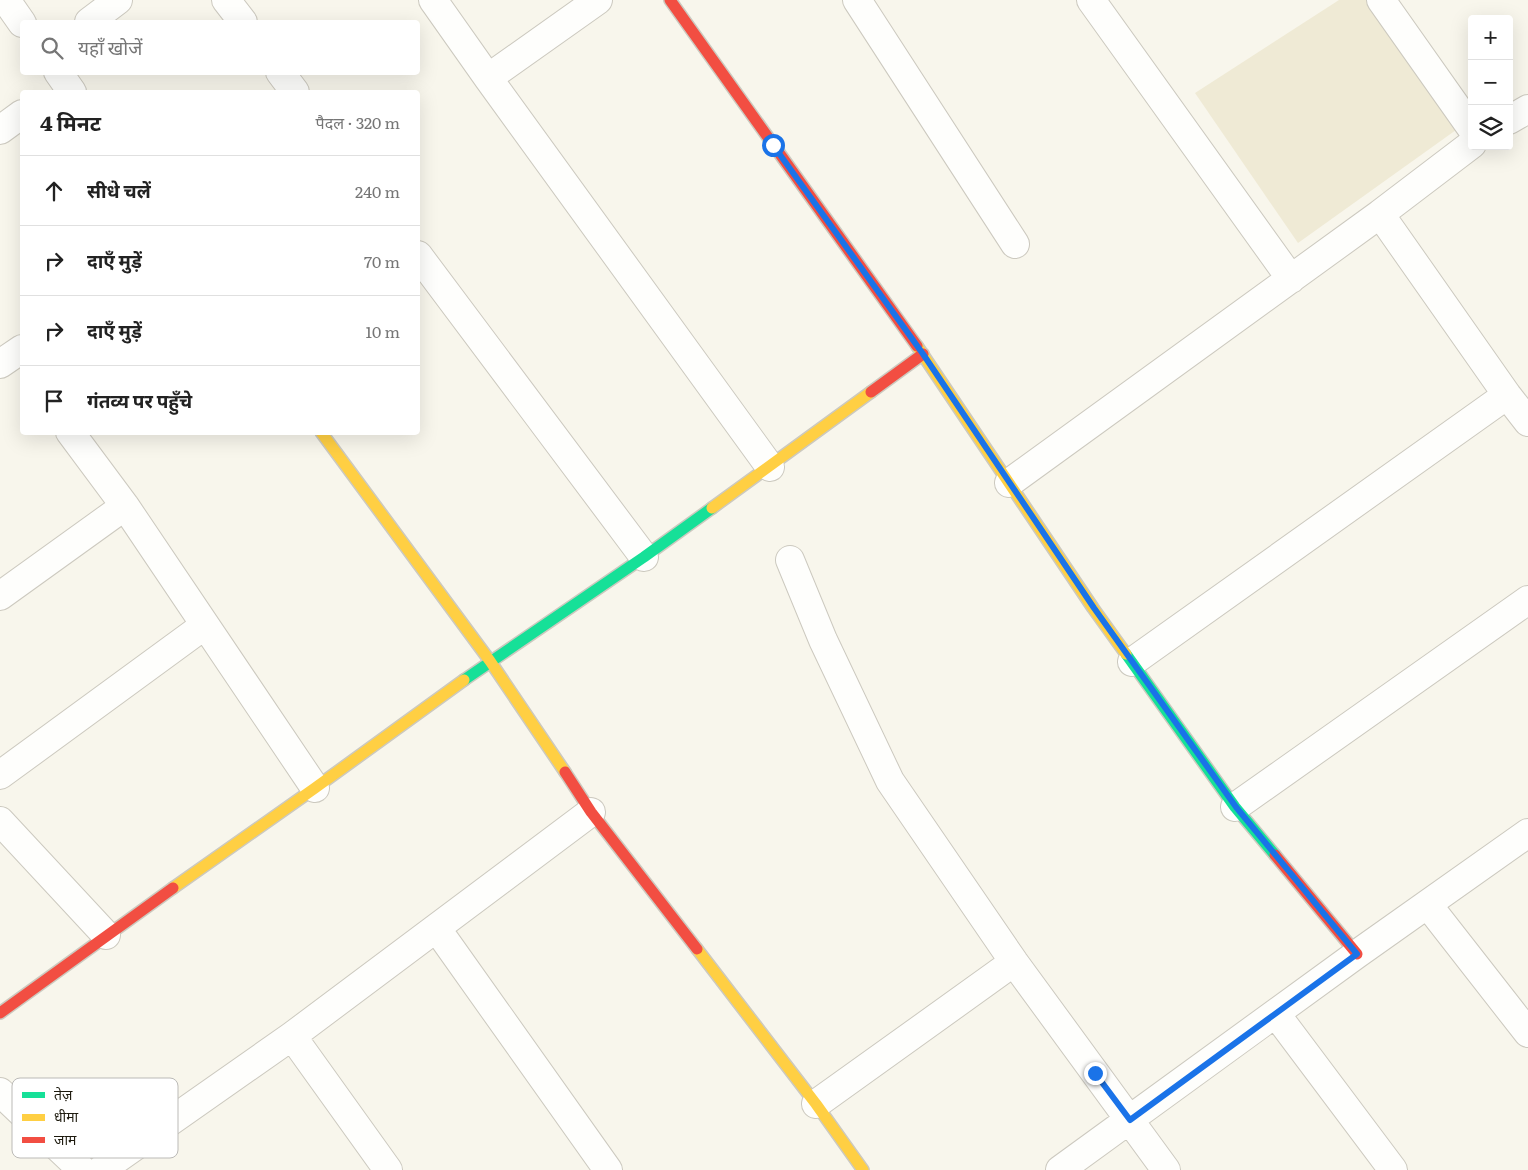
<!DOCTYPE html>
<html lang="hi">
<meta charset="utf-8">
<style>
:root{--surface:#fff;--page:#f6f6f6;--text:#222;--muted:#767676;--line:#e0e0e0}
body{margin:0;font-family:Literata,"Noto Sans Devanagari",serif;background:var(--page);color:var(--text)}
.controls{position:absolute;right:15px;top:15px;display:grid;overflow:hidden;border-radius:5px;box-shadow:0 5px 20px #0002}
.controls button{width:45px;height:45px;display:grid;place-items:center;padding:0;border:0;border-bottom:1px solid var(--line);background:var(--surface);color:var(--text);font:25px sans-serif}
.stop{position:absolute;width:15px;height:15px;margin:-11px;border:4px solid #1a73e8;border-radius:50%;background:#fff}
.stop.end{background:#1a73e8;border-color:#fff;box-shadow:0 1px 5px #0008}
.list{margin:0;padding:0;list-style:none}
h2{display:flex;justify-content:space-between;align-items:center;height:65px;margin:0;padding:0 20px;font-size:21px}
h2 small{font-size:16px;font-weight:400;color:var(--muted)}
.list li{display:grid;grid-template-columns:32px 1fr auto;gap:15px;align-items:center;box-sizing:border-box;height:70px;padding:0 20px;border-top:1px solid var(--line)}
.list b{display:block;font-size:19px;white-space:nowrap}
.list em{font-size:16px;font-style:normal;color:var(--muted)}
.icon{flex:none;width:28px;height:28px;fill:none;stroke:currentColor;stroke-width:2;stroke-linecap:round;stroke-linejoin:round}
.map{position:relative;flex:none;width:1528px;height:1170px;overflow:hidden}
.search{position:absolute;background:var(--surface);box-shadow:0 5px 20px #0002;left:20px;top:20px;width:400px;height:55px;display:flex;align-items:center;gap:12px;box-sizing:border-box;padding:0 18px;border-radius:5px;color:var(--muted);font-size:19px}
.panel{position:absolute;background:var(--surface);box-shadow:0 5px 20px #0002;left:20px;top:90px;width:400px;height:345px;border-radius:5px}
.map>svg:first-child{display:block}
</style>
<div class="map">
<svg width="1528" height="1170" viewBox="0 0 1528 1170">
<rect width="100%" height="100%" fill="#f8f6ec"/>
<!-- green -->
<path fill="#efead5" d="M1339,0H1386L1470,120L1298,243L1195,93Z"/>
<g fill="none" stroke-linecap="round" stroke-linejoin="round">
<!-- street casing -->
<g stroke="#ccc9bf" stroke-width="30">
<path id="street" d="M6,0L22,23
M226,0L243,22
M433,0L488,78L770,467
M857,0L1015,244
M1091,0L1291,279
M1381,0L1472,129
M89,22L118,0
M58,72L72,92
M280,72L295,92
M488,78L598,0
M1509,120L1528,109
M0,130L22,114
M1380,214L1507,395L1528,422
M418,255L644,557
M0,364L22,349
M70,432L125,506L315,788
M1009,483L1380,214L1472,144
M790,560L823,640L890,781L1014,962L1166,1170
M0,596L125,506
M1132,662L1507,395
M0,775L205,625
M1235,807L1528,600
M0,821L106,935
M1428,905L1528,1033
M437,929L608,1170
M1276,1014L1393,1170
M292,1036L388,1170
M0,1092L82,1170
M816,1104L1014,962
M101,1170L292,1036L591,812
M1060,1170L1357,954L1528,833"/>
</g>
<!-- fast casing -->
<g stroke="#ccc9bf" stroke-width="14">
<path id="fast" d="M1126,654L1235,807L1275,855
M464,680L644,557L712,508"/>
</g>
<!-- slow casing -->
<g stroke="#ccc9bf" stroke-width="14">
<path id="slow" d="M917,346L1093,608L1126,654
M321,432L490,661L565,772
M712,508L871,392
M173,888L315,788L464,680
M697,949L816,1104L863,1170"/>
</g>
<!-- jam casing -->
<g stroke="#ccc9bf" stroke-width="14">
<path id="jam" d="M670,0L917,346
M871,392L923,354
M565,772L591,812L697,949
M1275,855L1357,954
M0,1013L173,888"/>
</g>
<!-- street -->
<use href="#street" stroke="#fefefc" stroke-width="28"/>
<!-- fast -->
<use href="#fast" stroke="#16e098" stroke-width="11"/>
<!-- slow -->
<use href="#slow" stroke="#ffcf43" stroke-width="11"/>
<!-- jam -->
<use href="#jam" stroke="#f24e42" stroke-width="11"/>
</g>
<g fill="none" stroke-linecap="round" stroke-linejoin="round">
<!-- route -->
<path stroke="#1a73e8" stroke-width="6" d="M773,145L923,354L1094,608L1236,807L1357,954L1130,1120L1095,1073"/>
</g>
<!-- legend -->
<rect x="12" y="1078" width="166" height="80" rx="8" fill="#fff" stroke="#bbbab7" stroke-width="1"/>
<rect x="22" y="1092" width="23" height="6" fill="#16e098"/>
<rect x="22" y="1114" width="23" height="7" fill="#ffcf43"/>
<rect x="22" y="1137" width="23" height="6" fill="#f24e42"/>
<g font-size="14" fill="#1d1a0e">
<text x="54" y="1100">तेज़</text>
<text x="54" y="1122">धीमा</text>
<text x="54" y="1145">जाम</text>
</g>
</svg>
<div class="controls">
<button>+</button>
<button>−</button>
<button><svg class="icon" aria-label="layers" viewBox="0 0 24 24"><path d="M12 4l9 5-9 5-9-5zM3 14l9 5 9-5"/></svg></button>
</div>
<div class="stop" style="left:773px;top:145px"></div>
<div class="stop end" style="left:1095px;top:1073px"></div>
<div class="search"><svg class="icon" aria-label="search" viewBox="0 0 24 24"><circle cx="10" cy="10" r="6"/><path d="M15 15l6 6"/></svg>यहाँ खोजें</div>
<section class="panel">
<h2>4 मिनट<small>पैदल · 320 m</small></h2>
<ul class="list">
<li><svg class="icon" aria-label="ahead" viewBox="0 0 24 24"><path d="M12 20V5M6 11l6-6 6 6"/></svg><div><b>सीधे चलें</b></div><em>240 m</em></li>
<li><svg class="icon" aria-label="right" viewBox="0 0 24 24"><path d="M7 20v-9h11M14 6l5 5-5 5"/></svg><div><b>दाएँ मुड़ें</b></div><em>70 m</em></li>
<li><svg class="icon" aria-label="right" viewBox="0 0 24 24"><path d="M7 20v-9h11M14 6l5 5-5 5"/></svg><div><b>दाएँ मुड़ें</b></div><em>10 m</em></li>
<li><svg class="icon" aria-label="arrive" viewBox="0 0 24 24"><path d="M6 21V4h12l-3 4 3 4H6"/></svg><div><b>गंतव्य पर पहुँचे</b></div></li>
</ul>
</section>
</div>
